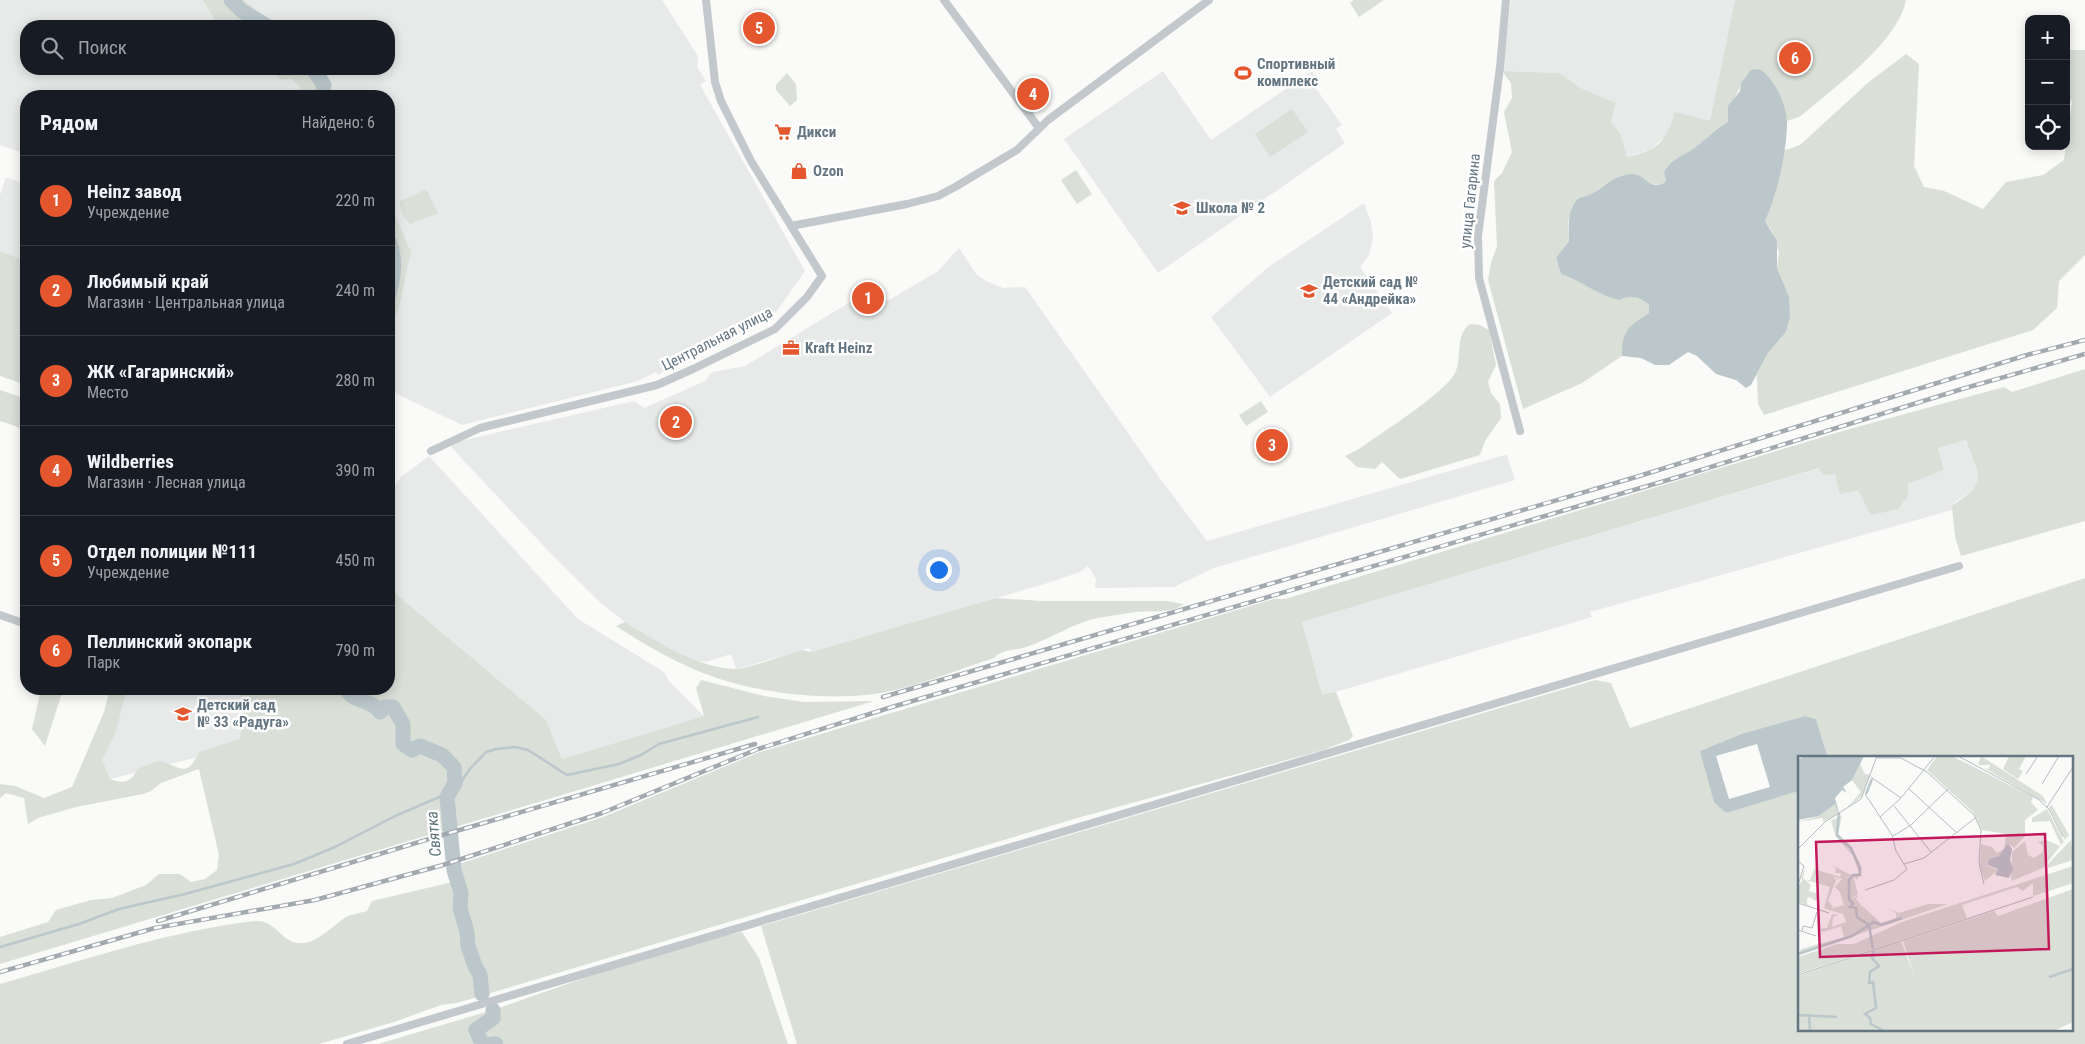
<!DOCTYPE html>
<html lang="ru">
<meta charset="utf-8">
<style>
:root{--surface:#171b24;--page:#20242c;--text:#f1f3f6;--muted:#9ea1a6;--line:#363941;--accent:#e4572e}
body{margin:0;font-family:"Roboto Condensed",sans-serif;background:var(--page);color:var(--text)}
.controls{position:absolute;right:15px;top:15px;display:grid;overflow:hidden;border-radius:10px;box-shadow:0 2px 12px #0003}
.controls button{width:45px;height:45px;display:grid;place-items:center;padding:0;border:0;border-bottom:1px solid var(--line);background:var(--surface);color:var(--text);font:25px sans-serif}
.you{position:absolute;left:938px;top:569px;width:18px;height:18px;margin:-12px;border:4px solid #fff;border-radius:50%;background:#1a73e8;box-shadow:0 0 0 8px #1a73e833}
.badge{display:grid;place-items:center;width:32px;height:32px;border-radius:50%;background:var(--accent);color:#fff;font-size:16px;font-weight:700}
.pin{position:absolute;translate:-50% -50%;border:2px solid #fff;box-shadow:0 1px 5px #0006}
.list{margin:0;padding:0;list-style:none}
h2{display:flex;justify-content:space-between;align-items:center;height:65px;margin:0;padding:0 20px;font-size:21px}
h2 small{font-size:16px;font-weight:400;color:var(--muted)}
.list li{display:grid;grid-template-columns:32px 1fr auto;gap:15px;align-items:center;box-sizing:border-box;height:90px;padding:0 20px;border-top:1px solid var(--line)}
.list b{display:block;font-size:19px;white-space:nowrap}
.list p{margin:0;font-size:16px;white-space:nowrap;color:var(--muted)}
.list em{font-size:16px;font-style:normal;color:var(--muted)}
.icon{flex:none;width:28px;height:28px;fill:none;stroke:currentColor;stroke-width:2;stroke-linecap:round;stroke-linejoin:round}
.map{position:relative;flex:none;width:2085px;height:1044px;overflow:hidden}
.search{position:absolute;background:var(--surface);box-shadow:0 2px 12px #0003;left:20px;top:20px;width:375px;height:55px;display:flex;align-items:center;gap:12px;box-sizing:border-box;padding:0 18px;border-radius:20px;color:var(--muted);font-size:19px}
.panel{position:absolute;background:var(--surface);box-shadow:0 2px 12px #0003;left:20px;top:90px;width:375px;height:605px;border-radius:20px}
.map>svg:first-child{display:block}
</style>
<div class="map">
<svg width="2085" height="1044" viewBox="0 0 2085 1044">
<rect width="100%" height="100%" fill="#fafaf8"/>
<!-- built -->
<path fill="#e8e9e9" d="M0,0H203L218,26H26V69H272L280,80L291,79L300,87L301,96H26V154L0,145Z
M244,0H662L698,56L697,67L706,81L700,85L805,271L777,311L721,344L702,350L658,375L656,372L638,381L462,425L399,395L389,388V322L398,312L410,252L389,202V96H332L321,69H389V26H277Z
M1511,0H1735L1710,122L1670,133L1649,150L1627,157L1620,133L1611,122L1616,103L1581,88L1559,73L1502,71Z
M1163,71L1211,140L1312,71L1320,83L1315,87L1342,125L1336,129L1345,143L1158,273L1064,139Z
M6,177L26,184V261L0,251V195Z
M1364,203L1371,222L1373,239L1369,255L1360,267L1392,313L1270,397L1211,317L1267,268Z
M959,248L977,275L986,281L1003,288L1025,287L1159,477L1207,541L1505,455H1507L1515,480L1214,568L1174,587L1095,588L1096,579L1088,566L1080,572L1051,582L811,652L809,648L736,669L731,654L706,662L694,660L662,645L625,622L601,603L554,557L451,447L456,442L634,401L644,408L705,381L712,372L745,366L878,285L887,301L937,272Z
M1966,440L1978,474L1977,482L1973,490L1955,502L1952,510L1590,612L1592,617L1322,696L1302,622L1820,468L1835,473L1857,490L1908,484L1944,470L1938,448Z
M429,456L578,619L664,672L669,681L704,716L562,759L546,720L389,588V494L401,477Z
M117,689H247L266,740L86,785Z"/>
<!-- green -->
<path fill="#dadfd7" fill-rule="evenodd" d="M203,0H244L277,26H218Z
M1354,0H1384L1359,17L1350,3Z
M1735,0H1906C1898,43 1833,88 1801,116L1787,121C1782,103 1778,79 1759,69L1746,76L1728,110L1730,115L1728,122C1711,130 1711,136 1698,146C1685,156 1674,157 1664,172L1666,181C1651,193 1645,173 1631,175C1607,178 1592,196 1572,207L1568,222L1569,241L1556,258L1561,274L1571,276L1611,298L1630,296L1646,301L1649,305V313C1634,322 1622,338 1622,356L1582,383L1523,409L1488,280L1491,263L1497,246L1494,181L1502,173L1512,152L1504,112L1512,98L1511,83L1502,71L1559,73L1581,88L1616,103L1611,122L1620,133L1627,157C1657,151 1667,141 1675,112L1710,121Z
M2066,50H2085V255L2059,281L2057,308L2033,330L1764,415L1758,404L1757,374L1768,353L1786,332L1790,317L1784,286L1777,268L1779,252L1773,233L1765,221L1775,193L1783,151L1800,145L1870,81L1906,54L1919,64L1914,166L1924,187L1944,191L1983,209L2006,182L2043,175L2064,160L2072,102L2066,93Z
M272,69H321L332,96H301L300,87L291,79L280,80Z
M787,73L796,84L797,100L790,106L776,90V85Z
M1292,109L1308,132L1270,157L1255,134Z
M1076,170L1092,194L1077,204L1061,180Z
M426,189L438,213L410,224L403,216L399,202Z
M389,202L411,252L398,312L389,322Z
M0,251L26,261V385L0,376Z
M1470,324L1480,325L1489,330L1496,365L1488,382L1491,393L1500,404L1501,418L1485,441L1480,455L1400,479L1382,462L1375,469L1357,467L1345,456L1359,449C1380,434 1445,393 1455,373C1463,357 1454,336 1470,324Z
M2085,369V521L1961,556L1955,537L1952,506L1973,490L1977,482L1978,473L1966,440L1938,448L1944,470L1908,484V496L1898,509L1871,515L1858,490L1840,494L1835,474L1823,475L1819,468L1302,622L1322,695L1336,692L1353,736L1349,740L1323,750L1074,819L457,1003L441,1005L394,1022L319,1044H0V984C84,960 168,931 255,921C277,919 282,946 304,943C321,940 332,926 346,917C352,914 361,913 367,911L372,901L461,880L459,864L603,817L760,752L1274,599H1285L1846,430L2004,387L2012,392Z
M0,390L26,399V430L22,432L18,427L0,421Z
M1261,401L1268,412L1246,426L1239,415Z
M2085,578V1044H797L761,926L1595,680L1611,683L1630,728ZM1805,716L1816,719L1828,758H2071V1030H1799V791L1725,813L1700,751L1741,734Z
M389,588L546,720L562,759L704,716L696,688L701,680L764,696L804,702L874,701L0,964V937L48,922L56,910L91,900L112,898L146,885L159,874H180L191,882L205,879L217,870L219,855L199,769L161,783L151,791L143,794L76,807L38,818L28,824L24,798L6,793L0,798V784L15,786L44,798L72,787L104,712L110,689H127L116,731L102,760L110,779C122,784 132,783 137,769L158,761C177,763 186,782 199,752L240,739L244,706L239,689H389Z
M996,598L1041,601H1167L1184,604C1172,614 1150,610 1135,612C1123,614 1110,616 1098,618C1075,622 1049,640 1026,647C1015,651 1003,648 994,658C959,669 922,685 886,692C836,702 762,694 714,677C679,665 647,646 616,626L625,622C656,641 698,668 735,669C747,669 787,654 802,650L811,652Z
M41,689L70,690L61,696L45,746L32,729Z
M742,932L759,958L788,1044H378L493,1010L667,949Z"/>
<!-- water -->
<path fill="#bbc7cb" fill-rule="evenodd" d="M1759,69C1775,77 1786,105 1787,122C1787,151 1777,195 1765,221L1777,241V268L1789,297L1790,317L1786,332L1768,353L1751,385L1746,388L1736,380L1716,374L1697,356L1688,352L1669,365H1655L1641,358L1622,356C1622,330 1628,327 1649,313V305C1643,298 1628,294 1620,300C1600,297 1581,280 1561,274L1556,258L1569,241C1569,225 1566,211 1579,198C1599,195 1607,177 1631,174C1646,173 1651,194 1666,181L1664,172C1674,156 1685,156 1697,146C1711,136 1711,131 1728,122V106L1740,91L1741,83L1751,70Z
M1805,716L1816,719L1828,758H1799V791L1726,813L1714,802L1700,751L1741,734ZM1757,744L1770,787L1729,799L1716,756Z"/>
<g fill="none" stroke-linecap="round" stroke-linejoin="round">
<!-- stream -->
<path stroke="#bbc7cb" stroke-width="2.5" d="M0,947L79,924L119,909L185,894L294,864L335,847L395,816L456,790L469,770L486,752L497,749L515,747L528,750L567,775L619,764L641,755L659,744L758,717"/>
<!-- river -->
<path stroke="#bbc7cb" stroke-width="15" d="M231,0L242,11L267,26
M313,69L324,85L322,96
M389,241C396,257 394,278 389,294
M346,689C353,703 372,699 380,712L385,707H393L403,724V744L412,750L420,746L442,755L454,767L455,783L447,797L454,870L461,893L460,908L467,932L468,946L475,966L480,975L482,994
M482,1044L476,1030L493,1018V1010
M492,1044H496"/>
<!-- minor -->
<path stroke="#c3c8cc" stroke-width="8" d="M944,0L1039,128
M1506,0L1500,67L1478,236L1479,278L1520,431
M791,226L907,204L938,196L955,187L1017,150L1048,120L1209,0
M431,451L480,428L657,385L693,369L775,329L807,297L822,276L751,161L721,101L715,82L706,0
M0,615L26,624
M347,1044L1959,566"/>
<!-- rail casing -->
<g stroke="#a2aab0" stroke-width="4.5">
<path id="rail" d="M883,697L1636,477L2027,355L2085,340
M158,921L439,836L755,744
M0,972L155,928L315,900L443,865L602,813L758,749L892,707L1685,475L1962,389L2085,354"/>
</g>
<!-- rail -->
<use href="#rail" stroke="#fff" stroke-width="2.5" stroke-dasharray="8" stroke-linecap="butt"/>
</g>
<!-- icons -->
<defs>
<g id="stadium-bare" transform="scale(1.35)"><path d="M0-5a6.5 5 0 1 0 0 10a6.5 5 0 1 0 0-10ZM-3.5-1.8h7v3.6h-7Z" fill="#e4572e" stroke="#fff" stroke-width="2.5" paint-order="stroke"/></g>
<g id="supermarket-bare" transform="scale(1.35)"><path d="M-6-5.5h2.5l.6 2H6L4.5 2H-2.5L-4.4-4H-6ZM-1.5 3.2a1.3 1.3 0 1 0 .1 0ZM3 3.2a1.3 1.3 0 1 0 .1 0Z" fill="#e4572e" stroke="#fff" stroke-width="2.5" paint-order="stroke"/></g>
<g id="shop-bare" transform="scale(1.35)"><path d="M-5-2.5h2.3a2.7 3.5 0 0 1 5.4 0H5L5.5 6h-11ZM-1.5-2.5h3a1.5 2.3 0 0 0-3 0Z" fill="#e4572e" stroke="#fff" stroke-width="2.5" paint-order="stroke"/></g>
<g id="school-bare" transform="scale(1.35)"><path d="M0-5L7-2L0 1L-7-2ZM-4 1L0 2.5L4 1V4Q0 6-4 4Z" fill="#e4572e" stroke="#fff" stroke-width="2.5" paint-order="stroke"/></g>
<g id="office-bare" transform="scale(1.35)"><path d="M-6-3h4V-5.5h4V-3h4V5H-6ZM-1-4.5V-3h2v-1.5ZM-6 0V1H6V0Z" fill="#e4572e" stroke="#fff" stroke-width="2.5" paint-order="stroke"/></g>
</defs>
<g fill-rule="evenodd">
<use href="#stadium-bare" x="1243" y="73"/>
<use href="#supermarket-bare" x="783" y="132"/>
<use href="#shop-bare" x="799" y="171"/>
<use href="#school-bare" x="1182" y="208"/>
<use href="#school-bare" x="1309" y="291"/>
<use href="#office-bare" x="791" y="348"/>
<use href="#school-bare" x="183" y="714"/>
</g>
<g text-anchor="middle" stroke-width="5" stroke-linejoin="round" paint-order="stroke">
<!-- poi labels -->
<g font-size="15" font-weight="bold" fill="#657683" stroke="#fff" text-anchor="start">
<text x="1257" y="69">Спортивный<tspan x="1257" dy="17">комплекс</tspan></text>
<text x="797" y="137">Дикси</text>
<text x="813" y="176">Ozon</text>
<text x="1196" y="213">Школа № 2</text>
<text x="1323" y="287">Детский сад №<tspan x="1323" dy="17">44 «Андрейка»</tspan></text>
<text x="805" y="353">Kraft Heinz</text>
<text x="197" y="710">Детский сад<tspan x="197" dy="17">№ 33 «Радуга»</tspan></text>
</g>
<!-- street labels -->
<g font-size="15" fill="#657683" stroke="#fff">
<text transform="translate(1470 201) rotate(-84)" y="5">улица Гагарина</text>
<text transform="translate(717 339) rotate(-27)" y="5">Центральная улица</text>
</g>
<!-- water labels -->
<g font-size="16" font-style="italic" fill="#60757c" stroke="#fff">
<text transform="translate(433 834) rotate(-95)" y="6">Святка</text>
</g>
</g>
<!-- overview -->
<g transform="translate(1798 756)">
<rect width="275" height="275" fill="#fafaf8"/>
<path d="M139,0H154L235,41L233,46L240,54L227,64V80L216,92L210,87L201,100L193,102L190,110L200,114L187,125L182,111L183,88L194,91L199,97L206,93L208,78L184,74L175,56L129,14ZM183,0L245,40L249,48L186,12L191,13L192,9H180ZM211,0H228L221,13L225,15L220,23L205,13ZM62,8L67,18L72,19L64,40L48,53L63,36L54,24ZM37,48L41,57L25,66V62L0,66L21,60ZM254,49L271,79L267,84L251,51ZM249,53L266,86L263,89L252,65L234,66V62ZM44,59L40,78L53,91L64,112L59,124L55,120L60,138L52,144L61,139L58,143L63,149L83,167L98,162V157L89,152L101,157L130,148H150L0,199L3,193L46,181L43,170L25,176L21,173L29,172L34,158L41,159L35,161L34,171L48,166L45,158L34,155L35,152L46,149L42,136L37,131L44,123L37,121L36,124L38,123L42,124H38L30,145L35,151L33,155L26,152L32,131L8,124H12L16,113L42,121L43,117H37L38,112L32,108L53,119L61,117L55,100L38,81L33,65ZM248,84L262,90L245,112L213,125L214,96L227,85L230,99L236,102L245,96V90L240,86ZM273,84L275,104L250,112V108ZM275,110V127L235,140V127L225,135L219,131L164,149L169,162L0,218V201L39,188H56L104,166ZM7,111L5,122L13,129L9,139L11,135L20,138L18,145L11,141L9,143V148L16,151L0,146V130L5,124L3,123ZM275,133V266L255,275H0V220L103,185L116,219L105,185L196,155L200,160Z" fill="#dadfd7"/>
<path d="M7,0H66L54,24L45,31L49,37L44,34L37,42L42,61L37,48L21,60L0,64V3ZM210,87L214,93L212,104L215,113L211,122L197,119L200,113L190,109L191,103L201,100Z" fill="#bbc7cb"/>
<path fill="none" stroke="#bbc7cb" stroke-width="2.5" d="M0,24L15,19L33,0M68,38L74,23M41,57L39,79L53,92L62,112V119H55L51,124V143L55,148L52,151L58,152L59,161L71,169L75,193M76,195L74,202L81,210L72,216L71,227L75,226L78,252L67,258L72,262L73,268L86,275M0,198L54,180L76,166L83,169L104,162M251,221L275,213M11,258L12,275M0,259L39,261"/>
<path fill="none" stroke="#b5bdc2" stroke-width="1" d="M160,0L240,43L251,53L265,81M79,2H103L129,16L176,59L183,74L181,107L186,128M228,18L240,0M73,21L103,42M244,28L261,0M111,33L158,76M67,38L94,79L98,95L109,113L96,124L67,134M96,50L133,96M249,51L275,11M82,61L103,42L137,0M95,80L113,69L150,33M0,93L27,66L63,43L79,0M0,105L6,110L0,129M106,108L126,102L177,62M0,147L31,157M0,174L18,180M4,175L5,170L14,172L19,156M0,219L235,141"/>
<path fill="#c2185b" fill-opacity="0.15" stroke="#c2185b" stroke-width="2.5" d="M247,78L251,193L22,201L18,86Z"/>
<rect width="275" height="275" fill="none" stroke="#657683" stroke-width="2.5"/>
</g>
</svg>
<div class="controls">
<button>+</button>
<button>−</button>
<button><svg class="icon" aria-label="locate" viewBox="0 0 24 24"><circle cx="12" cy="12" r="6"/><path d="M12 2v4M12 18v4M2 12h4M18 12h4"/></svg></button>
</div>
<div class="you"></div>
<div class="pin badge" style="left:868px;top:298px">1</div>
<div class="pin badge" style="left:676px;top:422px">2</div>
<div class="pin badge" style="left:1272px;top:445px">3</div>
<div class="pin badge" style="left:1033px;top:94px">4</div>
<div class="pin badge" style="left:759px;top:28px">5</div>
<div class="pin badge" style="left:1795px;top:58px">6</div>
<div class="search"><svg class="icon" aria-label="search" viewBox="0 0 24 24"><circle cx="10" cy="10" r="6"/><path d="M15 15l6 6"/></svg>Поиск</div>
<section class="panel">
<h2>Рядом<small>Найдено: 6</small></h2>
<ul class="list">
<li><span class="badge">1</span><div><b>Heinz завод</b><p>Учреждение</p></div><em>220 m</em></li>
<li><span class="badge">2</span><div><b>Любимый край</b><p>Магазин · Центральная улица</p></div><em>240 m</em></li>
<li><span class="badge">3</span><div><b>ЖК «Гагаринский»</b><p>Место</p></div><em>280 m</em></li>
<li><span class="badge">4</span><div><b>Wildberries</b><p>Магазин · Лесная улица</p></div><em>390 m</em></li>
<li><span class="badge">5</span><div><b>Отдел полиции №111</b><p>Учреждение</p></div><em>450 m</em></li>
<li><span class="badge">6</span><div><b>Пеллинский экопарк</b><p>Парк</p></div><em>790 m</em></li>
</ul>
</section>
</div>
